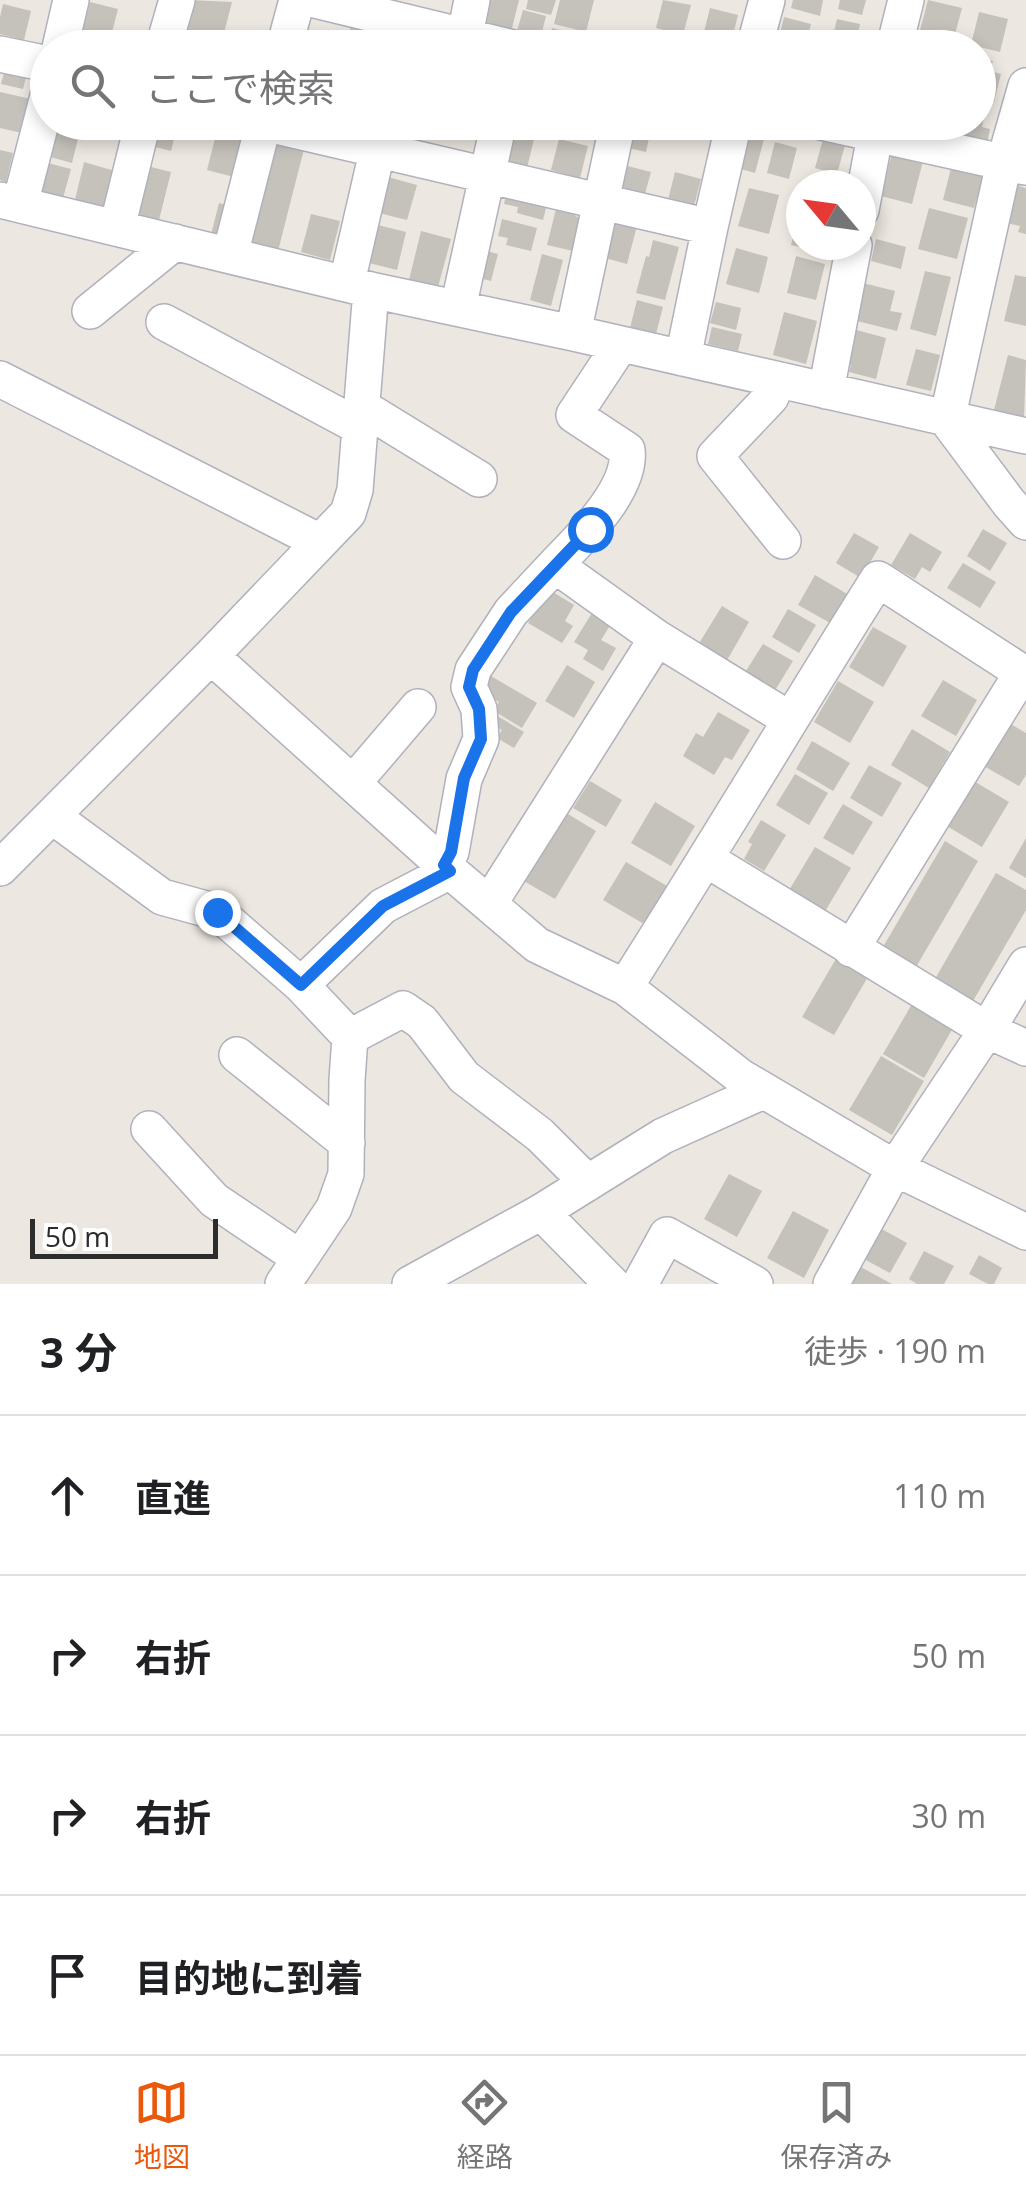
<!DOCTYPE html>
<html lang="ja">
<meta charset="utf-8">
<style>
:root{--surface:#fff;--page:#f2f2f2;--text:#202124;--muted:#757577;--line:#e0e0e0;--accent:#ea580c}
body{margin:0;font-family:"Open Sans","Noto Sans JP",sans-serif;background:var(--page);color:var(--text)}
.compass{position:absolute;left:786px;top:170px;width:90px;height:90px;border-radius:50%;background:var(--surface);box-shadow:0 5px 15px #0003;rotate:299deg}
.scale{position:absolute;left:30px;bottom:25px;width:188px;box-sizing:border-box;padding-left:10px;border:5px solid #2c2c2c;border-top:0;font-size:28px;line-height:35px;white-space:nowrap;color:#2c2c2c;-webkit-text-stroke:8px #fff;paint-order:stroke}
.stop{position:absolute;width:30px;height:30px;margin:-22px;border:8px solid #1a73e8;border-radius:50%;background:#fff}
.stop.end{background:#1a73e8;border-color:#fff;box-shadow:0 2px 10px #0008}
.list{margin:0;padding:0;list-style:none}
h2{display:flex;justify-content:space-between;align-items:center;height:130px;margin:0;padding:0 40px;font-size:42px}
h2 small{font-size:32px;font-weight:400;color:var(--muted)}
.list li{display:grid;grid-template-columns:65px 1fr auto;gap:30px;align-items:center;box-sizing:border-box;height:160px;padding:0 40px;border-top:2px solid var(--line)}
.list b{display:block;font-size:38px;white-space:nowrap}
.list em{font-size:32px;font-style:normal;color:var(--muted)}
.icon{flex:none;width:55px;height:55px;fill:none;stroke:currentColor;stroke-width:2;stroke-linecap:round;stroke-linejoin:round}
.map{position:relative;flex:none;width:1026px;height:1284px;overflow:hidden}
.search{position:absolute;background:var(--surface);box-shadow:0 5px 15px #0003;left:30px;right:30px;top:30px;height:110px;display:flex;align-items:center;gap:25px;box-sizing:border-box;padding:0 35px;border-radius:55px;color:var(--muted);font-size:38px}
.sheet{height:770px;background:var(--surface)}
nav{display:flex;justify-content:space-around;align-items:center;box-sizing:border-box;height:140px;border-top:2px solid var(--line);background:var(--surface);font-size:28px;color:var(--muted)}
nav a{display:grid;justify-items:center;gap:5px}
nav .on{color:var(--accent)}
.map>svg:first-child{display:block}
</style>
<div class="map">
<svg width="1026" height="1284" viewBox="0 0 1026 1284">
<rect width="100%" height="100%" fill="#ece7e0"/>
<!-- building -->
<path fill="#c5c1bb" d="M189,0L232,2L220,48H201L179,42Z
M483,0H519L510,36L476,27Z
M528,0H556L551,15L526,9Z
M560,0H594L586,32L554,24Z
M663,0L691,5L683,35L656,28Z
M793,0H823L820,16L791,8Z
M840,0H866L862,15L838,9Z
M928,0L962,8L954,38L920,30Z
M90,2L118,9L108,48H78Z
M3,4L31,11L24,40L0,34V17Z
M710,8L738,15L731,43L703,36Z
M523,10L546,16L539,44L515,38Z
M979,12L1008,19L1000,52L971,45Z
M784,17L811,24L805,48L777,46Z
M837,19L860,24L855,48H830Z
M351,25L392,36L389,48H346Z
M552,28L584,36L581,48H560L548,44Z
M238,39L267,46V48H235Z
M978,57L993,61L990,71L1001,74L994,102L978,98Z
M6,65L28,70L23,89L1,84Z
M0,92L31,99L22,133L0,128Z
M978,107L986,109L982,127L990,129L987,144L952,136L956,122H978Z
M52,122H82L72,163L43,155Z
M154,122H178L171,151L148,145Z
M560,122H594L589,139L558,131Z
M634,122H663L658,140L649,138L646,152L628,148Z
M700,122H723L719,137L698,132Z
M219,123L246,130L234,177L207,170Z
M510,132L534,139L527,168L503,162Z
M742,134L764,139L755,173L734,167Z
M273,136L305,145L278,251L246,243Z
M559,139L588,146L580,178L551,170Z
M823,139L845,145L837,174L815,168Z
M775,142L797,148L789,179L767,173Z
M0,150L13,153L6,182L0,180Z
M892,153L923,161L912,204L881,196Z
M40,161L71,169L63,198L32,190Z
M84,162L115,171L105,211L74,204Z
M620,164L651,172L643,201L613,194Z
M143,165L171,172L158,224L130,216Z
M951,168L983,176L974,208L943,200Z
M675,172L701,179L693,210L667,204Z
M384,176L417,185L407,220L375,212Z
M1015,185L1026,188V234L1018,232L1020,226L1006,223Z
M749,188L779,195L769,234L738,226Z
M507,190L548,200L543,220L517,213L518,207L504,204Z
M558,201L578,206L575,216L581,218L573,251L547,245Z
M219,203L238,208L230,240L211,235Z
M929,208L968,218L957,259L918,249Z
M311,214L340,221L330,260L301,252Z
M798,216L801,217V245H818L817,251L791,245Z
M502,219L537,228L531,251L506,245L508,238L498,236Z
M615,220L637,226L627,264L605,258Z
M374,224L406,232L397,270L365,262Z
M421,231L451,239L438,287L409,280Z
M876,239L906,247L901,269L871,261Z
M653,240L679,247L665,300L636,293L646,256L649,257Z
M736,248L768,257L759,293L726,284Z
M483,250L498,254L491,281L475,277Z
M542,254L563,260L551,306L530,300Z
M796,256L825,264L816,300L787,293Z
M925,271L951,277L936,336L910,329Z
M1015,275L1026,277V326L1004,321Z
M863,283L895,291L890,311L902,313L897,331L853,320Z
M637,300L663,307L656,334L630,328Z
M716,302L741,308L736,330L710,323Z
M784,312L817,321L806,364L773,355Z
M712,327L742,334L738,351L708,344Z
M849,328L886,338L876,379L849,372L851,365L840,362Z
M916,349L940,355L931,391L906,385Z
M1008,355L1026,360L1024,418L994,410Z
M983,529L1007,543L990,571L967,556Z
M854,533L879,547L861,578L836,563Z
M910,533L942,552L930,572L922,567L915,579L891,565Z
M963,563L996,582L980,608L947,588Z
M815,575L849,595L832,624L798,605Z
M548,589L574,605L565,621L573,626L562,643L528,623Z
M722,606L749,622L726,662L698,645Z
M788,609L816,625L799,653L772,637Z
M592,613L611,624L601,640L616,648L603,671L583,659L588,650L574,642Z
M873,627L907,646L883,687L849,667Z
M763,644L793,661L774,692L744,674Z
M567,665L595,682L574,718L545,701Z
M491,676L537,703L522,728L494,711L499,702L482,692Z
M943,680L977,700L956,736L921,716Z
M838,681L874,702L850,743L814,722Z
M718,712L750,730L732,760L725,757L714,775L683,756L696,733L703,737Z
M494,714L524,732L514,748L497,738L502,730L489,722Z
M1007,722L1026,733V775L1019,786L982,765Z
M912,729L950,752L929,788L891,765Z
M812,741L850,763L833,791L796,769Z
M869,765L902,783L882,817L850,798Z
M795,774L828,793L809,825L776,805Z
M972,780L1009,802L982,847L945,825Z
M590,781L622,800L606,827L573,808Z
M655,802L695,826L671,866L631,843Z
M843,804L873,822L853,855L823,838Z
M563,811L596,831L555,899L522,880Z
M761,820L786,835L764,871L744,859L752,844L748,842Z
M1026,838V878L1009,868Z
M945,841L978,861L916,967L883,947Z
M815,847L851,868L824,913L788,892Z
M626,862L667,886L644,924L603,900Z
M996,873L1026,890V910L973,1001L935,979Z
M837,957L869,975L834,1035L802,1017Z
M912,1004L953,1028L924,1078L883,1054Z
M881,1056L924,1081L892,1135L849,1110Z
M729,1174L762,1191L737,1237L704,1219Z
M793,1211L829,1230L804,1278L767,1258Z
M878,1227L907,1243L890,1273L862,1258Z
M924,1251L954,1266L944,1284H917L909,1279Z
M979,1255L1002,1268L994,1284H988L969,1274Z
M857,1265L892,1284H847Z"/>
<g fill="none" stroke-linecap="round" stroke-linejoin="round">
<!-- minor casing -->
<g stroke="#b0b1bb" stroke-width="38">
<path id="minor" d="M315,0L513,48
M465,35L472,0
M60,48L71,0
M163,48L177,0
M284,48L297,0
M754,48L767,0
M894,48L906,0
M0,54L48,64
M1026,86L1004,163L947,420L1009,503L1026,522
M259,122L710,227
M821,122L1025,167
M0,200L371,290L573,333L1026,436
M20,204L48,96
M861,210L875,136
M117,228L143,122
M230,255L264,122
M347,282L384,122
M458,308L499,122
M90,311L175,242
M164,322L360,427
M573,333L618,122
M683,358L710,227L734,122
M0,379L320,542
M776,380L771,397L715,456L783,541
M826,391L854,245
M362,407L479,479
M555,565C581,538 632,489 627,450L574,415L621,344
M211,656L450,871L537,945L625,987L741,1077L895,1168L1026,1232
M353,783L418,707
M52,816L162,897L217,912L301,985L350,1037L347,1080L346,1174L334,1208L283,1284
M706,859L987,1030L1026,1048
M443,865L451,852L464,779L481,739L479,709L469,687L473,670L511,612L555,565L657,638
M0,868L211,656L348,513L355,490L371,290
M489,904L657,638L789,719
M851,949L1022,673
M301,985L383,906L450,871
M625,987C711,852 793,714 878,579L1026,675
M350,1037L403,1009L422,1022L464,1077L540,1135L588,1183
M237,1055L347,1143
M149,1129L214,1200L300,1258
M541,1212L612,1284
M410,1284L541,1212L663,1136L763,1091
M640,1284L667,1235L755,1284
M831,1284L895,1168L987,1030L1026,965"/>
</g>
<!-- minor -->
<use href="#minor" stroke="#fff" stroke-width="35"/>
</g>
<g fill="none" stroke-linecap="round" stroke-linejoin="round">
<!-- route -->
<path stroke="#1a73e8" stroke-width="12" d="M217,912L301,985L383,906L450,871L444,865L451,852L464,778L481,739L479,709L469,687L473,670L511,612L590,529"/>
</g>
</svg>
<svg class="compass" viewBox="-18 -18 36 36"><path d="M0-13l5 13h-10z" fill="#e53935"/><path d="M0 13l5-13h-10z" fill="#757577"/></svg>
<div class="scale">50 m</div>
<div class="stop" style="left:590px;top:529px"></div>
<div class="stop end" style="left:217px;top:912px"></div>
<div class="search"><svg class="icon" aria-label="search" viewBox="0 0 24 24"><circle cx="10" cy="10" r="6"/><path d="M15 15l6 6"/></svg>ここで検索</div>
</div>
<section class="sheet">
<h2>3 分<small>徒歩 · 190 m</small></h2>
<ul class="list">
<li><svg class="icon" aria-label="ahead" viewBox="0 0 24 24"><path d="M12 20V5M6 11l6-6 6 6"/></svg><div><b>直進</b></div><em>110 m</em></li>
<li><svg class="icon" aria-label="right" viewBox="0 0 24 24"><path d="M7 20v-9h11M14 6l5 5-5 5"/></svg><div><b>右折</b></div><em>50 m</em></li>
<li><svg class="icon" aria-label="right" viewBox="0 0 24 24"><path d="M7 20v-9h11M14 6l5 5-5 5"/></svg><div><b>右折</b></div><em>30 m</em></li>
<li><svg class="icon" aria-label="arrive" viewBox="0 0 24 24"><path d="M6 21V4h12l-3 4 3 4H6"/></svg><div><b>目的地に到着</b></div></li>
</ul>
</section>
<nav>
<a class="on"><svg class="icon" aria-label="map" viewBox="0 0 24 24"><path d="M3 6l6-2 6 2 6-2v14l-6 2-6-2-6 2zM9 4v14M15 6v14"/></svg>地図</a>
<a><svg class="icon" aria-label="directions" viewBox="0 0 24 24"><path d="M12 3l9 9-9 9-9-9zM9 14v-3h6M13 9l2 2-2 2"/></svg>経路</a>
<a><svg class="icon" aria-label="saved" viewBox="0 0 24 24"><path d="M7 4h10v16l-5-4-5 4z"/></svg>保存済み</a>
</nav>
